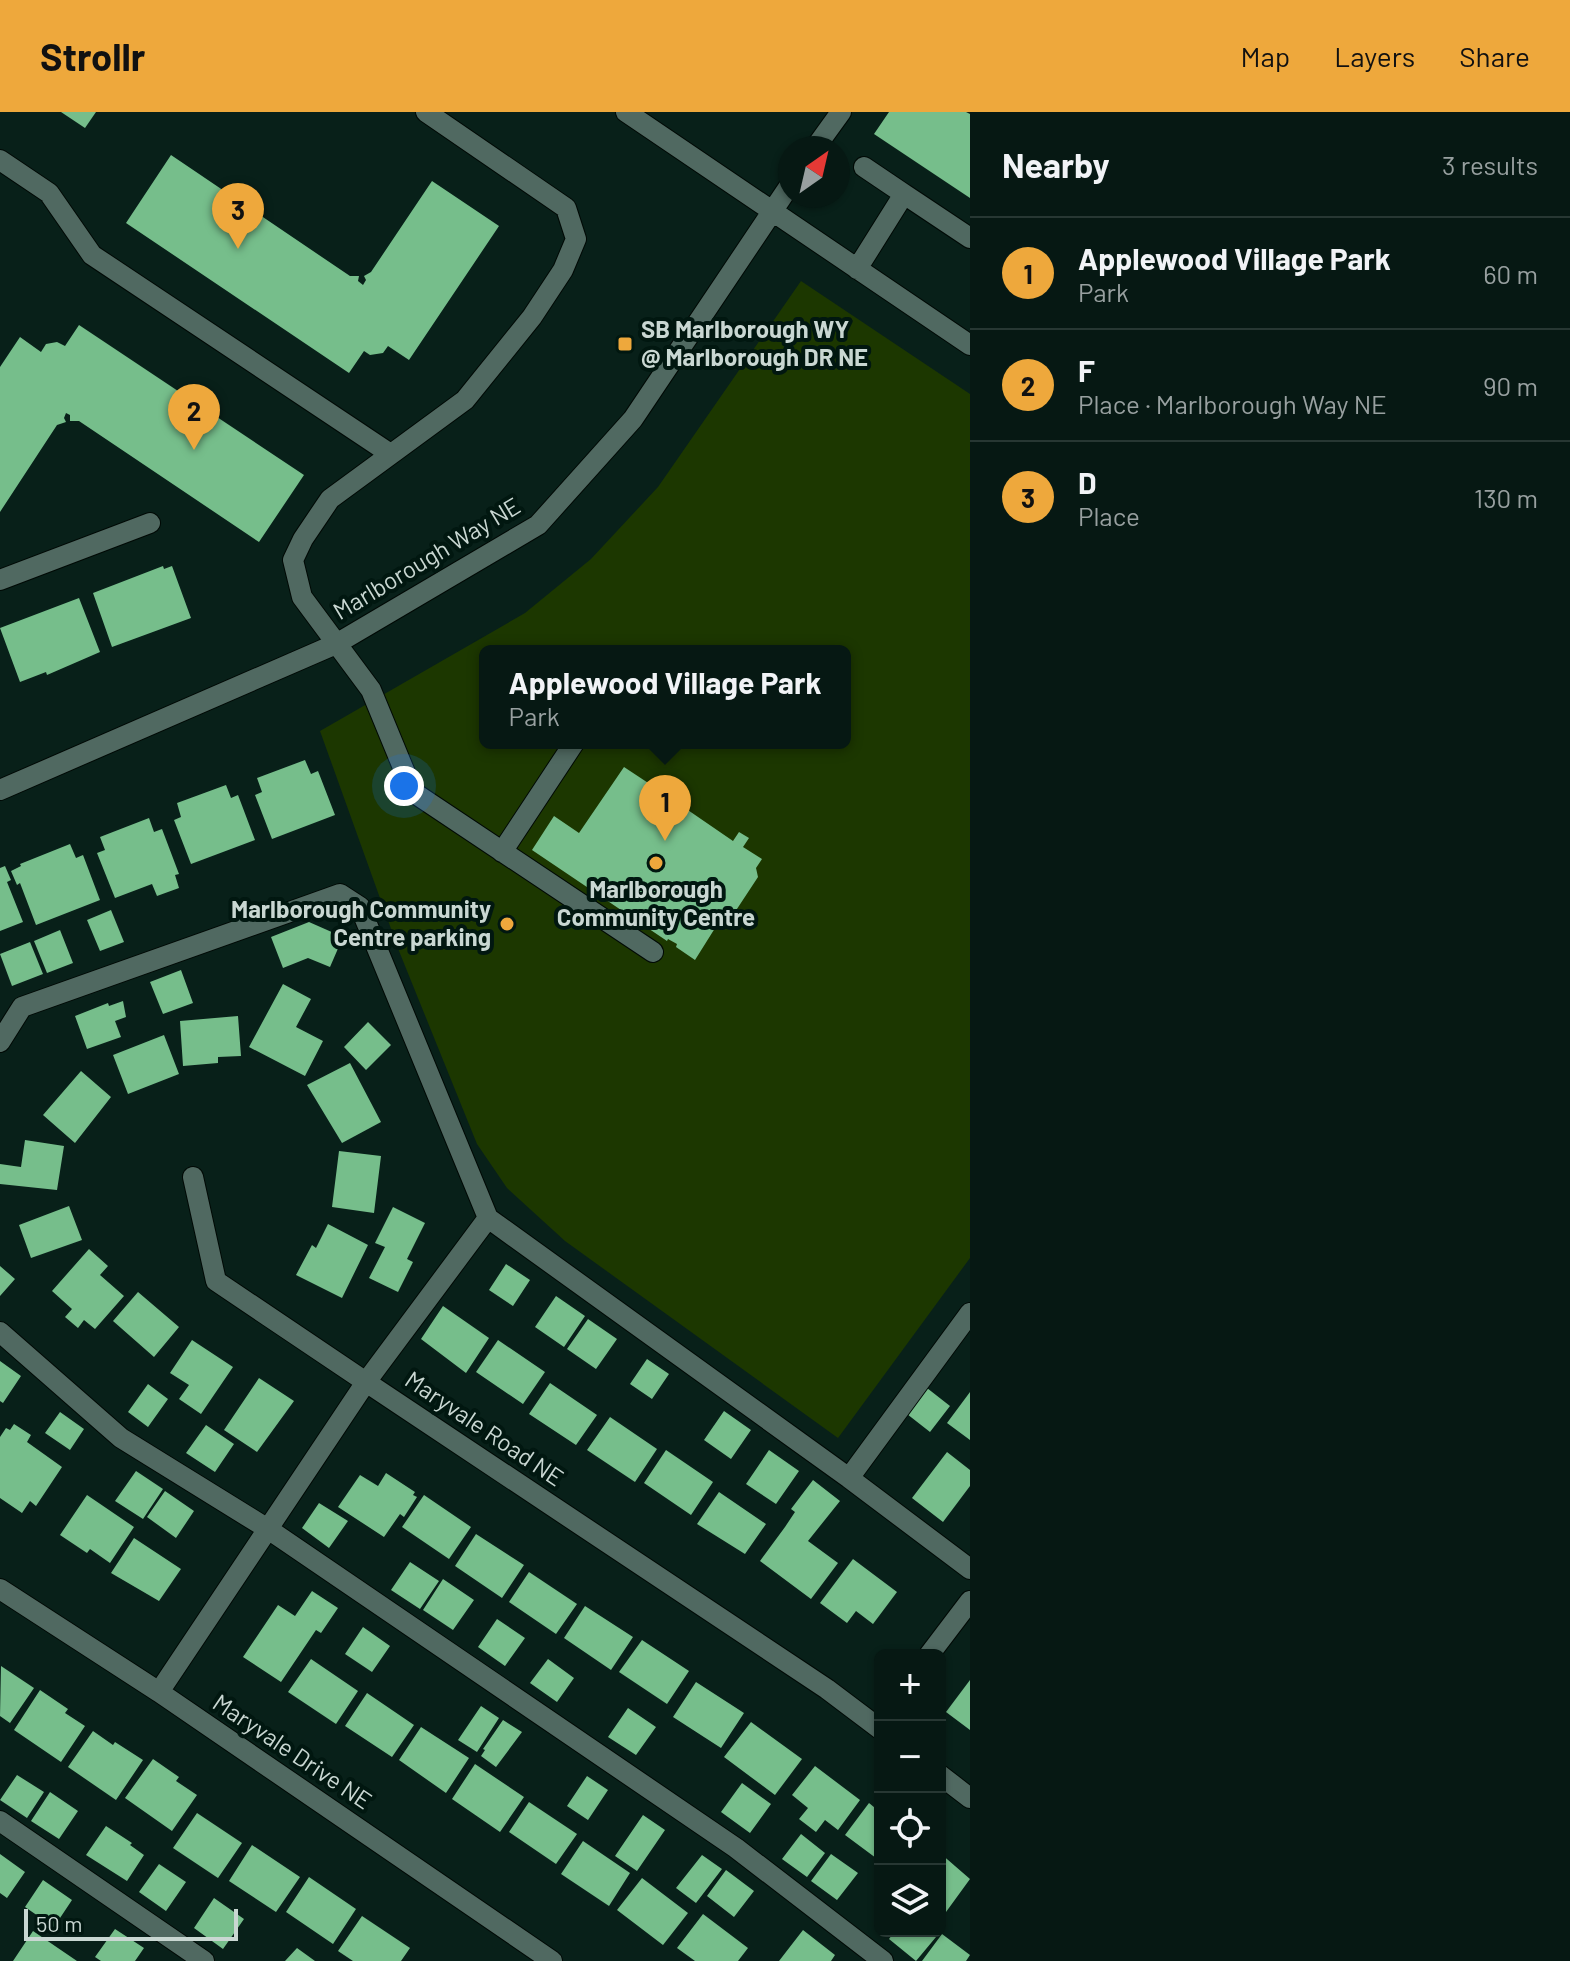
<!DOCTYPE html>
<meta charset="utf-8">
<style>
:root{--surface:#061813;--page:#0f211c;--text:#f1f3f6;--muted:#98a0a0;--line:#273733;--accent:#eea83c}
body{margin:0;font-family:Barlow,sans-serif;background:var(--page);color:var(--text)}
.controls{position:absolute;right:24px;bottom:24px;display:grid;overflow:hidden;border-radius:12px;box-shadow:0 2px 6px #0004}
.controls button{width:72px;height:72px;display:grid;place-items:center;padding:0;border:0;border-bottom:2px solid var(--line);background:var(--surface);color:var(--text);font:40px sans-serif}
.compass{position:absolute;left:778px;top:24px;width:72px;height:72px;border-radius:50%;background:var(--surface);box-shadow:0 2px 6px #0004;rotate:34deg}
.scale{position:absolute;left:24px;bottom:20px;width:214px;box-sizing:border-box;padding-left:8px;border:4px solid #c9d7d2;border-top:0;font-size:22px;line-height:28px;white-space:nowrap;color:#c9d7d2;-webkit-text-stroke:6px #011710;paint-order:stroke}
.you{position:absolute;left:404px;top:674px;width:28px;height:28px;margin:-20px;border:6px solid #fff;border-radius:50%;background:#1a73e8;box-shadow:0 0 0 12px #1a73e833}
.badge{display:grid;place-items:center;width:52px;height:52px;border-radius:50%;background:var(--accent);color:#111;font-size:26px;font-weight:700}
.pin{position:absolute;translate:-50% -66px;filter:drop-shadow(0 2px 4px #0008)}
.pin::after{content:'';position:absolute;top:42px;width:28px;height:24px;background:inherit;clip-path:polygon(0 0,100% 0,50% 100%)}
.popup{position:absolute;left:479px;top:533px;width:372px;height:104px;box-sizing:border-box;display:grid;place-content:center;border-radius:12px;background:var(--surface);filter:drop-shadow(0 2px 6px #0005);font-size:26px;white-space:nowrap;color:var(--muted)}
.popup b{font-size:30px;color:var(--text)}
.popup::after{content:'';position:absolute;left:50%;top:100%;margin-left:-16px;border:16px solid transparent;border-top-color:var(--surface)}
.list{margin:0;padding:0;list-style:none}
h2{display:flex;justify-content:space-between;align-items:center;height:104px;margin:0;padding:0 32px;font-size:34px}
h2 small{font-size:26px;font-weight:400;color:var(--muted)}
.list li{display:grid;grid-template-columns:52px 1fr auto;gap:24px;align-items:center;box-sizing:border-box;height:112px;padding:0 32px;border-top:2px solid var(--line)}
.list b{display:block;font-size:30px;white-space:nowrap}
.list p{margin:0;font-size:26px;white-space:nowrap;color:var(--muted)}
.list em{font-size:26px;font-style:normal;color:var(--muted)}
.icon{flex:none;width:44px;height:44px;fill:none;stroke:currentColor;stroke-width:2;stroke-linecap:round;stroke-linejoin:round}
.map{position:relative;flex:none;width:970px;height:1849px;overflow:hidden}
header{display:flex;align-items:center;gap:48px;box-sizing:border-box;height:112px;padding:0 40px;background:var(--accent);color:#111}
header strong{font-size:38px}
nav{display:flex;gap:44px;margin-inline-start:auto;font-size:28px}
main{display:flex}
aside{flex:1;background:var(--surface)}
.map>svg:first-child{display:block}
</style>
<header>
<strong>Strollr</strong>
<nav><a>Map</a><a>Layers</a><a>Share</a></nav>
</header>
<main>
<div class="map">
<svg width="970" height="1849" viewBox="0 0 970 1849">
<rect width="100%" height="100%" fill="#082019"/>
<!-- green -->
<path fill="#1c3700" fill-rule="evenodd" d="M801,169L970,282V1146L838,1326L565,1129L507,1076L477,1032L399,839L320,619L525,501L591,447L658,375ZM485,539H845V631H485Z"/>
<!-- building -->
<path fill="#76be8b" d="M61,0H96L85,16Z
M889,0H966L970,2V86L874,22Z
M171,43L350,164H359L358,169L363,173L366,168L364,164L371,160L432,69L499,114L409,248L388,234L383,241L370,243L364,239L349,261L126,111Z
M79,213L304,363L259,430L79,309H70V303L66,301L64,306L66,310L57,313L0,400V255L20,225L41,240L46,232L57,230L65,234Z
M163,454L164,457L172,454L191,506L112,535L93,481Z
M79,486L100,540L47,563L46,560L20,570L0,516Z
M305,648L311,662L318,659L335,703L272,727L255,683L262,680L257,666Z
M624,655L674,688L679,680L688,686L682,694L733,729L739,720L749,726L743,735L762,747L756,756L758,765L733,803L722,805L695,848L676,835L677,832L668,827L667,829L532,738L554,704L579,721Z
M226,673L231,686L238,683L255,728L191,752L174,708L181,705L177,691Z
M149,706L154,720L162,717L179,762L175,763L179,776L157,784L152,772L115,786L97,741L105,738L100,725Z
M70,732L76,746L83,743L100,788L36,813L20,771L17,773L11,759L21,754L20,752Z
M5,754L11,768L7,770L23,810L0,819V756Z
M111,798L124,830L100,839L87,808Z
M309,810L343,825L330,855L308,846L283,856L271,825Z
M60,818L73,851L47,861L34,829Z
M30,830L43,862L12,874L0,842Z
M181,858L193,891L163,902L150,870Z
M283,872L311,887L296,915L323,929L305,964L249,935Z
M123,889L126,905L115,909L121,925L87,937L75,904L108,891L109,894Z
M238,904L241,944L218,945V951L183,954L180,909Z
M368,910L391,933L366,958L344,935Z
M164,923L179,962L128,982L113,943Z
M350,951L381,1010L342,1031L307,973Z
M81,959L111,985L75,1031L43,1003Z
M25,1028L64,1034L57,1078L0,1072V1052L21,1055Z
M339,1039L381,1044L374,1101L332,1095Z
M69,1094L82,1128L31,1146L19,1113Z
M393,1095L425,1111L407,1147L413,1150L398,1180L369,1166L385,1135L375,1131Z
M328,1112L368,1133L342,1186L296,1163L312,1133L316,1136Z
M89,1137L108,1154L100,1163L124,1184L95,1217L84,1208L78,1216L65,1205L72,1197L52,1179Z
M506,1152L530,1168L513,1194L489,1178Z
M0,1154L15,1167L0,1184Z
M138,1180L179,1215L154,1245L113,1209Z
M556,1184L585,1204L564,1235L535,1215Z
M443,1194L489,1226L466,1261L421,1227Z
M588,1207L617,1227L596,1257L567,1237Z
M192,1228L233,1255L201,1302L179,1287L189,1273L170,1261Z
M498,1228L545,1260L523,1292L476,1260Z
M647,1247L669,1262L652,1287L630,1272Z
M0,1249L21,1264L3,1291L0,1289Z
M259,1266L294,1289L257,1340L224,1318Z
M550,1271L597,1303L576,1333L529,1302Z
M148,1272L168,1287L148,1315L128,1300Z
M927,1276L950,1294L930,1320L907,1302Z
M970,1280V1328L947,1311Z
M724,1299L751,1318L731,1347L704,1328Z
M60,1300L84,1317L70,1338L45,1321Z
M610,1305L657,1337L635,1370L587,1338Z
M14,1312L31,1323L27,1330L62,1355L36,1394L30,1389L22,1401L0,1386V1325L6,1316L10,1318Z
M206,1313L234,1332L215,1360L186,1341Z
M666,1338L713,1370L691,1403L644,1371Z
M769,1338L799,1359L776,1392L746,1372Z
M947,1340L970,1358V1374L943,1410L912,1386Z
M136,1359L163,1377L143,1407L115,1389Z
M386,1361L415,1380L413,1383L417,1385L404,1405L400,1402L384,1425L338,1395L360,1363L378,1374Z
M813,1368L840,1389L808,1429L838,1451L811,1487L760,1449L785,1415L795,1400L791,1397Z
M165,1379L194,1399L176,1426L147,1405Z
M719,1380L766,1412L745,1442L697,1412Z
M87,1383L134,1415L110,1451L90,1437L87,1441L60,1423Z
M424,1383L471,1415L449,1447L402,1415Z
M319,1391L348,1409L329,1436L302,1416Z
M476,1422L524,1453L502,1486L455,1454Z
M134,1426L181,1457L159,1489L111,1461Z
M853,1447L897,1480L873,1512L856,1499L847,1511L820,1491Z
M410,1450L439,1469L420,1497L391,1478Z
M529,1460L577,1492L556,1522L509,1490Z
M443,1467L474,1488L453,1518L423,1498Z
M312,1479L338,1496L321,1521L316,1518L281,1570L243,1545L278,1493L295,1504Z
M585,1494L633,1525L611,1558L564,1526Z
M497,1507L525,1526L505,1554L478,1535Z
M363,1515L390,1534L372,1560L345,1542Z
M642,1528L689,1559L667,1592L619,1560Z
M311,1547L358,1579L336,1612L288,1580Z
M548,1547L574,1566L557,1590L530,1571Z
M1,1554L34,1576L10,1611L0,1604Z
M970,1568V1618L946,1600Z
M696,1570L744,1601L721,1636L673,1605Z
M40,1578L68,1597L65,1601L85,1614L61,1650L14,1618Z
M367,1581L414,1613L392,1645L345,1614Z
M481,1594L499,1606L477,1640L458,1628Z
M628,1596L656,1615L636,1643L608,1625Z
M503,1608L522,1620L496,1655L481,1644L485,1638L483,1637Z
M751,1610L802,1647L775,1683L724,1645Z
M421,1615L469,1646L446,1681L399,1648Z
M93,1619L113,1633L115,1630L143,1648L116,1688L68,1655Z
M153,1647L179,1665L176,1669L197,1683L172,1719L125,1686Z
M475,1652L524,1685L500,1720L452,1687Z
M815,1654L860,1688L838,1718L825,1708L816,1720L799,1707L808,1696L792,1683Z
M17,1663L44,1680L27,1706L0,1688Z
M587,1664L608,1678L588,1708L567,1694Z
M742,1671L771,1692L750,1721L721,1700Z
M50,1680L78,1699L59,1727L31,1709Z
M529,1690L577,1722L556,1752L509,1720Z
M869,1691L880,1700V1749L845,1723Z
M197,1701L242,1731L218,1766L173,1736Z
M643,1703L665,1718L637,1759L615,1744Z
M106,1714L132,1731L130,1733L144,1743L127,1769L86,1743Z
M801,1722L825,1741L807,1765L782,1747Z
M583,1729L630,1761L609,1794L561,1762Z
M252,1733L300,1765L276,1800L229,1769Z
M940,1741L970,1767L946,1800L940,1795Z
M0,1742L25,1760L7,1786L0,1781Z
M831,1742L858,1761L837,1788L811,1769Z
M702,1743L722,1757L696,1791L676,1776Z
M159,1752L186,1770L166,1799L139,1780Z
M726,1758L754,1779L734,1805L707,1784Z
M309,1765L356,1797L333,1832L286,1800Z
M642,1766L688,1801L663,1833L617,1798Z
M43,1768L72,1788L54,1815L25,1795Z
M214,1786L244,1807L223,1837L194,1816Z
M703,1802L748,1836L738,1849H695L677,1836Z
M362,1804L410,1836L401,1849H353L338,1839Z
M115,1817L144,1836L135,1849H101L95,1845Z
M803,1818L835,1843L831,1849H779Z
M33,1819L77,1849H13Z
M895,1819H929L936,1825L916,1849L889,1827Z
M942,1822L970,1843L966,1849H922Z
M297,1836L315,1849H285Z"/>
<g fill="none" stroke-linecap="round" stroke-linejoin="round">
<!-- minor casing -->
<g stroke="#000905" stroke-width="22">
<path id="minor" d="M426,0L566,96L576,127L563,158L532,205L465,288L330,387L303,427L293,448L302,485L371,578L413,680L653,840
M626,0L970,233
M815,36L841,0
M0,48L49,81L92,143L389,341
M864,55L904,82
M857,157L904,82L970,126
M0,468L150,411
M0,678L336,532L538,413L633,307L790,73
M502,740L574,631
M0,930L22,895L340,782L360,795L488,1106L849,1366L970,1201
M193,1065L216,1169L366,1270L488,1106
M0,1220L121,1326L268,1417L736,1736L883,1849
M849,1366L970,1457
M0,1477L159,1580L552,1849
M929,1543L970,1489
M159,1580L366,1270L827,1577L880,1617
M940,1663L970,1686
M0,1709L204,1849"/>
</g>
<!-- minor -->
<use href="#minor" stroke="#506961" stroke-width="20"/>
</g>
<!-- markers -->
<g fill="#eea83c" stroke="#011710" stroke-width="3">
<rect x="617" y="224" width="16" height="16" rx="4"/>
<circle cx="656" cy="751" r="8"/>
<circle cx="507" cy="812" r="8"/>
</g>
<g text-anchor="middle" stroke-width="8" stroke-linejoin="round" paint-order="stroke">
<!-- poi labels -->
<g font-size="24" font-weight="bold" fill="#c9d7d2" stroke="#011710" text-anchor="start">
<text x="641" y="226">SB Marlborough WY<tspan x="641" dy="28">@ Marlborough DR NE</tspan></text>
<text x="656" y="786" text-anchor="middle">Marlborough<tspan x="656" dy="28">Community Centre</tspan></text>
<text x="491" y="806" text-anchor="end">Marlborough Community<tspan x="491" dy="28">Centre parking</tspan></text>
</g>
<!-- street labels -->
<g font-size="24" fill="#c9d7d2" stroke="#011710">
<text transform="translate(427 447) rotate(-31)" y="8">Marlborough Way NE</text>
<text transform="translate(484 1317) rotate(34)" y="8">Maryvale Road NE</text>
<text transform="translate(292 1640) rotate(34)" y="8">Maryvale Drive NE</text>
</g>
</g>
</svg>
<div class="controls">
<button>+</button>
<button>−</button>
<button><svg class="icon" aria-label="locate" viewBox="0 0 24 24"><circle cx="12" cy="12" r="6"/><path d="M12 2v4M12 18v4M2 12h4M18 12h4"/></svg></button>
<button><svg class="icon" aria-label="layers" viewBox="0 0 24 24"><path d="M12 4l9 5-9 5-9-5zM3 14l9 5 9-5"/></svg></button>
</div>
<svg class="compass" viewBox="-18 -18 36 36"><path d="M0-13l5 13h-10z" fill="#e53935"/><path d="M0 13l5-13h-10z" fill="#98a0a0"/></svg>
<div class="scale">50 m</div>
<div class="you"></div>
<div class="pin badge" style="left:665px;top:729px">1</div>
<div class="popup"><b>Applewood Village Park</b>Park</div>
<div class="pin badge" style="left:194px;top:338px">2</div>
<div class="pin badge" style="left:238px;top:137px">3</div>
</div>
<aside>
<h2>Nearby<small>3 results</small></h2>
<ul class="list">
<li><span class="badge">1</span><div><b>Applewood Village Park</b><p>Park</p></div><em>60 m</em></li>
<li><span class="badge">2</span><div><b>F</b><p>Place · Marlborough Way NE</p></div><em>90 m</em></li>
<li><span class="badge">3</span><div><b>D</b><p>Place</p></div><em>130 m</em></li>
</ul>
</aside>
</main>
